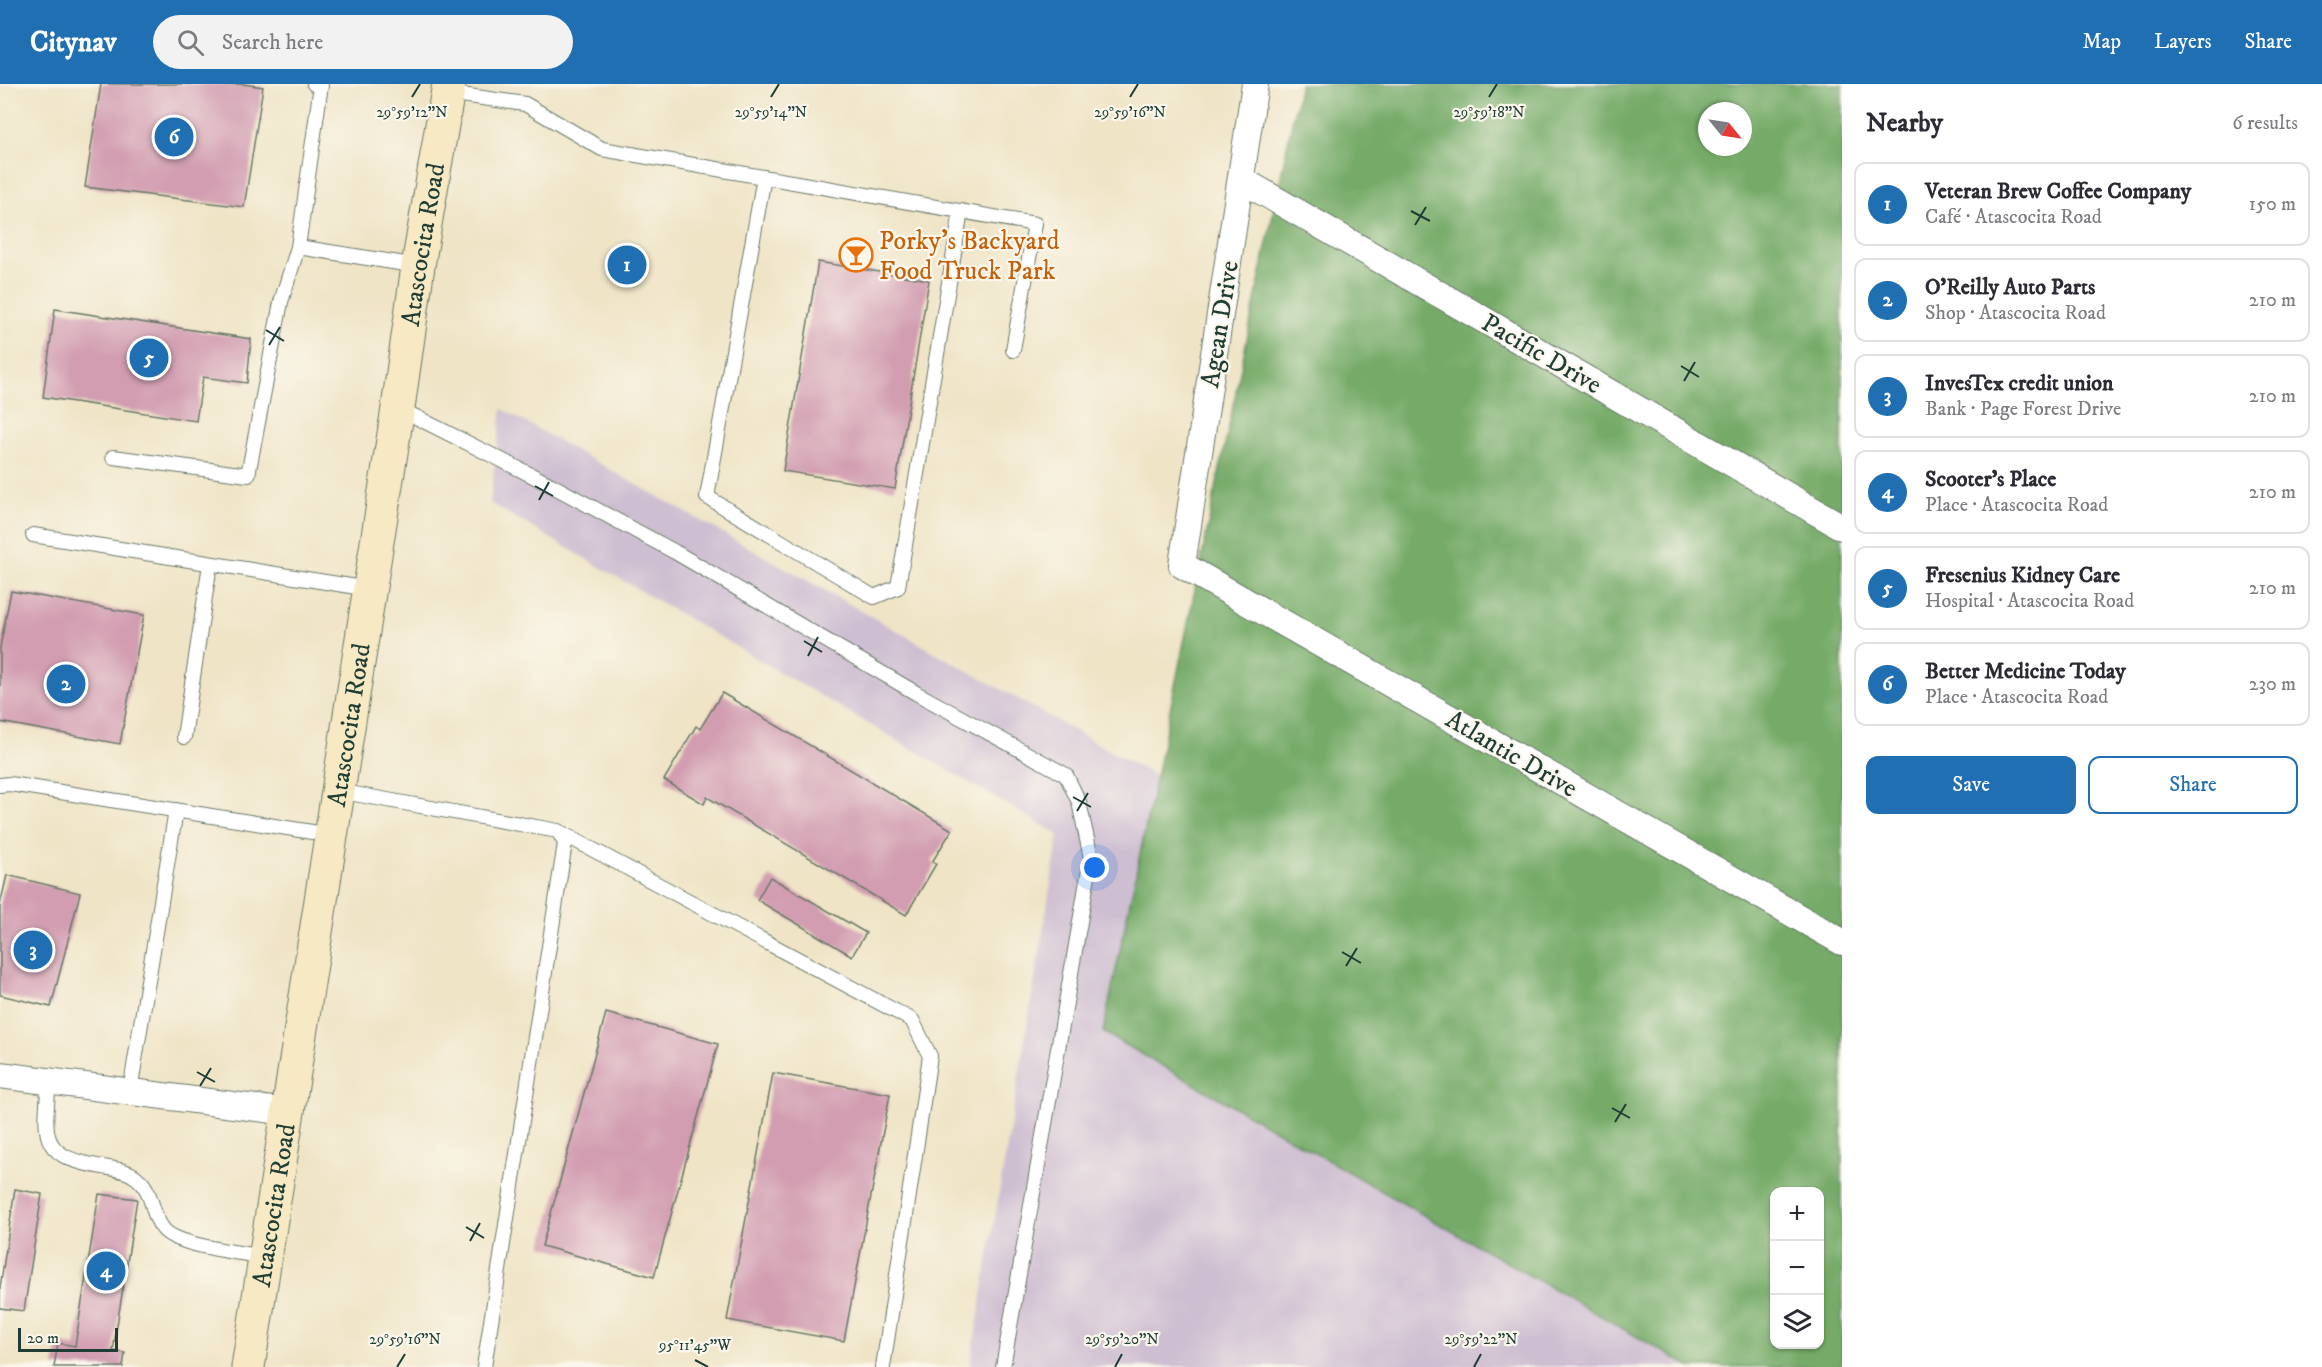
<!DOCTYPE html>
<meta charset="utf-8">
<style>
:root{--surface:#fff;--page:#f2f2f3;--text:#2b2b33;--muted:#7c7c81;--line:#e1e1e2;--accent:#1f6fb2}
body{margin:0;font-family:"IM FELL DW Pica",serif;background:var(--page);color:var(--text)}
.controls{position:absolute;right:18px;bottom:18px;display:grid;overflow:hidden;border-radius:12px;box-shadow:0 2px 4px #0004}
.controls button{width:54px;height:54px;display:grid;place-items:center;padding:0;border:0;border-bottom:2px solid var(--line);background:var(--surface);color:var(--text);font:30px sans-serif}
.compass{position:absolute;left:1698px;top:18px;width:54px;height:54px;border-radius:50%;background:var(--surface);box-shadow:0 2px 4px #0004;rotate:120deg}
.scale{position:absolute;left:18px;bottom:15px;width:100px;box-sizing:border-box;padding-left:6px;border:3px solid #1f3d34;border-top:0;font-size:16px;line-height:21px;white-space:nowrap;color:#1f3d34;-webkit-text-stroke:4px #fbf7ec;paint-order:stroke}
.you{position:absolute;left:1095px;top:784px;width:21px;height:21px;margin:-15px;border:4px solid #fff;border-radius:50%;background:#1a73e8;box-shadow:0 0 0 9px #1a73e833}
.badge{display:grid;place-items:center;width:39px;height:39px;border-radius:50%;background:var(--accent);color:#fff;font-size:20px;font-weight:700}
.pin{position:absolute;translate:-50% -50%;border:3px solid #fff;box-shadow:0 2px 6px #0006}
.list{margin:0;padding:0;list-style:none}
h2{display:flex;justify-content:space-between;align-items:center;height:78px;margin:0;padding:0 24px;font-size:26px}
h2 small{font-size:20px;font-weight:400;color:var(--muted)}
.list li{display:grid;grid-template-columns:39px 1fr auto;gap:18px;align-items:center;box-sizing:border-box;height:84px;margin:0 12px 12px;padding:0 12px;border:2px solid var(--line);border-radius:12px}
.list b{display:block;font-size:22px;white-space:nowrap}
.list p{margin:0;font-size:20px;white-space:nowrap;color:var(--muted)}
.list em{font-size:20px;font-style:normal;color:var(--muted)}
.actions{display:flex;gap:12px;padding:18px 24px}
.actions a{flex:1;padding:14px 0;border:2px solid var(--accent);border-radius:12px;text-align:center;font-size:21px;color:var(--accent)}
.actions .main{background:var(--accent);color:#fff}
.icon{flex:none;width:33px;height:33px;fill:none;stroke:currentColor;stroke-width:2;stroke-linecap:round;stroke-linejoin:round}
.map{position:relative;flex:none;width:1842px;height:1283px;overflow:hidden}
header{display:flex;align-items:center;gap:36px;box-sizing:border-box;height:84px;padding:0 30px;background:var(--accent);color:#fff}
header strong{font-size:28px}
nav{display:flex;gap:33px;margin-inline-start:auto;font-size:21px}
.search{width:420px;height:54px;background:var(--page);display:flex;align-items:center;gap:15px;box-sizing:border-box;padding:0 21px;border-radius:33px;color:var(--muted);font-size:22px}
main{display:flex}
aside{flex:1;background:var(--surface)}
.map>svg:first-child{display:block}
</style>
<header>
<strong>Citynav</strong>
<div class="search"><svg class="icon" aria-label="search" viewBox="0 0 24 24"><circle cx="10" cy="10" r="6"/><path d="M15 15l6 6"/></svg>Search here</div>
<nav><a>Map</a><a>Layers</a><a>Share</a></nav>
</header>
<main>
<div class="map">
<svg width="1842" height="1283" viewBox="0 0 1842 1283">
<rect width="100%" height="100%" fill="#fbf7ec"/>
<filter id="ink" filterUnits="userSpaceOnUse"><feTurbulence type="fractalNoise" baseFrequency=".0167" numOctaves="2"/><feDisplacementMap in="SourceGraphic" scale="12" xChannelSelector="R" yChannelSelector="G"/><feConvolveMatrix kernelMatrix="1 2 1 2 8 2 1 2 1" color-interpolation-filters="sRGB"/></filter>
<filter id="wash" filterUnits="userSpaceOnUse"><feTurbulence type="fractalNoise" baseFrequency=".008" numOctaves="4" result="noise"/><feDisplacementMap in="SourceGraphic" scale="24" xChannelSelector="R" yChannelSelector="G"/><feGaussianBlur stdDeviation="1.35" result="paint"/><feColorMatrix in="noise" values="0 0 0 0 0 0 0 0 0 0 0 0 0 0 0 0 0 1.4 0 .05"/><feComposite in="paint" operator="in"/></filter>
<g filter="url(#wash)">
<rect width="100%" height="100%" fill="#efe4c6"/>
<!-- industrial -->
<path fill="#cebed1" d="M502,325L1157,693L1103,948L1690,1283H970L1059,751L490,419Z"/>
<!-- forest -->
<path fill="#74aa67" stroke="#4a744e" stroke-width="1.5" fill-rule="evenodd" d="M1300,0H1842V1283H1690L1103,948ZM1707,27H1743V63H1707ZM1774,1108H1820V1260H1774Z"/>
<g id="blocks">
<!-- building -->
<path fill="#d29db1" d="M101,0H243L263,3L244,123L85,103Z
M818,178L929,196L895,405L783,387Z
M55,225L251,255L247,299L203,293L196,337L43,313Z
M11,507L144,531L120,660L0,638V563Z
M722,609L952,746L932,778L936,780L906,831L707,713L704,720L664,696L696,642L700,645Z
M7,791L80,809L51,923L0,911V821Z
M770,793L866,849L852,872L757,816Z
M606,929L718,960L654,1193L542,1162Z
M773,989L890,1010L844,1257L727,1236Z
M15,1105L42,1110L24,1227L0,1224V1204Z
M99,1110L137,1115L113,1267L125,1269L123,1283H54L58,1259L75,1262Z"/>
</g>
</g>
<g filter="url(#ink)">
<use href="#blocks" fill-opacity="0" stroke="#687767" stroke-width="1.5"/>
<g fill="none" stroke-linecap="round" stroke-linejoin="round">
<!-- lane casing -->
<g stroke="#687767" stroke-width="16">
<path id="lane" d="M447,9L525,20L602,65L1035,140L1013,266
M764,93L707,413L874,513L898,503L961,127
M298,163L321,1L314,0
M398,324L551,401L675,468L916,609L1066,691L1079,718L1091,774L1003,1283
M113,373L248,391L281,218L298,163L418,182
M33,451L369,505
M184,653L210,480
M0,701L10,700L331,751
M338,707L558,747L565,759L484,1283
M558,747L912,936L930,972L883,1283
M49,997C44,1054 39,1073 103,1083C114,1085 128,1086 137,1094C154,1107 150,1131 164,1146C178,1162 242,1169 265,1173
M130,1007L176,726"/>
</g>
<!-- street casing -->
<g stroke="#687767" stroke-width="28">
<path id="street" d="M1255,0L1182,481L1842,858
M1242,96L1842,443
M0,991L288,1028"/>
</g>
<!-- secondary casing -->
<g stroke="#687767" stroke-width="35">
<g id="secondary">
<path id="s1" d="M248,1283L398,324L418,182L449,0"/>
</g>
</g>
<!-- lane -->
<use href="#lane" stroke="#fff" stroke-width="14"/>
<!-- street -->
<use href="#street" stroke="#fff" stroke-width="26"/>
<!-- secondary -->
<use href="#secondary" stroke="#f6e9c3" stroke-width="33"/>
</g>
</g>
<!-- ticks -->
<path fill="none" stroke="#1f3d34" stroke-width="2" d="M412,13L420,0M771,13L779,0M1130,13L1138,0M1489,13L1497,0M1411,127L1430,137M1415,141L1426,123M266,246L284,257M269,261L280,243M1681,282L1699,293M1684,297L1695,278M535,402L553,412M539,416L549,398M804,557L822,568M808,572L818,553M1073,713L1091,723M1077,727L1088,709M1342,868L1361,879M1346,882L1357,864M197,988L215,998M200,1002L211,984M1612,1024L1630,1034M1615,1038L1626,1020M466,1143L484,1154M470,1157L480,1139M695,1276L708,1283M397,1283L405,1270M1115,1283L1122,1270M1474,1283L1481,1270"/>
<!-- icons -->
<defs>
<g id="bar-ring" transform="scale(1.725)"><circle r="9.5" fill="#fbf7ec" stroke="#e8710a" stroke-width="1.5"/><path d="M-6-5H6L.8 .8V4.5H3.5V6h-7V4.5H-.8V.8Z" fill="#e8710a"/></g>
</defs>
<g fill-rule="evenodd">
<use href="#bar-ring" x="856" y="171"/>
</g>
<g text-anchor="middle" stroke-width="4.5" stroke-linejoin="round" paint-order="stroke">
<!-- food labels -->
<g font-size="26" fill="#c56008" stroke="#fbf7ec" text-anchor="start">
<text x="879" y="165">Porky's Backyard<tspan x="879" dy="30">Food Truck Park</tspan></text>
</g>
<!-- street labels -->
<g font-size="26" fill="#1f3d34" stroke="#fbf7ec">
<text dy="9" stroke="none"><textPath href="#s1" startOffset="1136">Atascocita Road</textPath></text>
<text transform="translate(1219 240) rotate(-81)" y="9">Agean Drive</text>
<text transform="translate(1542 269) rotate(30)" y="9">Pacific Drive</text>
<text dy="9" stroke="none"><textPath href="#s1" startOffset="650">Atascocita Road</textPath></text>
<text transform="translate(1512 669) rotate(30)" y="9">Atlantic Drive</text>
<text dy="9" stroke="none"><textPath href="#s1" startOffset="164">Atascocita Road</textPath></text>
</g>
</g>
<g font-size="15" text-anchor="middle" fill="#1f3d34" stroke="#fbf7ec" stroke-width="4.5" stroke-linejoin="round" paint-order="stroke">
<text x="412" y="33">29°59'12"N</text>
<text x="771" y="33">29°59'14"N</text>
<text x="1130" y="33">29°59'16"N</text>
<text x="1489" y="33">29°59'18"N</text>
<text x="405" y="1260">29°59'16"N</text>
<text x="1122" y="1260">29°59'20"N</text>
<text x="1481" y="1260">29°59'22"N</text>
<text x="695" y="1266">95°11'45"W</text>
</g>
</svg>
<div class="controls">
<button>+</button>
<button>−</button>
<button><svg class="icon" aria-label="layers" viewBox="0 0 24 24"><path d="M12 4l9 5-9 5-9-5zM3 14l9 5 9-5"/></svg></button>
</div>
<svg class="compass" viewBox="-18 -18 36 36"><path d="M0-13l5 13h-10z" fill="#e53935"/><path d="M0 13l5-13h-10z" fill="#7c7c81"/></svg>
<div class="scale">20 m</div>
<div class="you"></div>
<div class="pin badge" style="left:627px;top:181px">1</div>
<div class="pin badge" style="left:66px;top:600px">2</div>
<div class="pin badge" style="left:33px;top:866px">3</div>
<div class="pin badge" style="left:106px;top:1187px">4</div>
<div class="pin badge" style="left:149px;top:274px">5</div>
<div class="pin badge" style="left:174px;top:53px">6</div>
</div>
<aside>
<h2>Nearby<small>6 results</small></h2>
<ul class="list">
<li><span class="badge">1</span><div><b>Veteran Brew Coffee Company</b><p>Café · Atascocita Road</p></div><em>150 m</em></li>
<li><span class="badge">2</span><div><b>O'Reilly Auto Parts</b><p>Shop · Atascocita Road</p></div><em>210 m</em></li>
<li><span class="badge">3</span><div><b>InvesTex credit union</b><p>Bank · Page Forest Drive</p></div><em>210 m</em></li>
<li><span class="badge">4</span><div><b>Scooter's Place</b><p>Place · Atascocita Road</p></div><em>210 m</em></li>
<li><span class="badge">5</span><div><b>Fresenius Kidney Care</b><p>Hospital · Atascocita Road</p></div><em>210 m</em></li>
<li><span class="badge">6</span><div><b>Better Medicine Today</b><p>Place · Atascocita Road</p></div><em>230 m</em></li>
</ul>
<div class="actions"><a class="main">Save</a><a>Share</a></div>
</aside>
</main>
